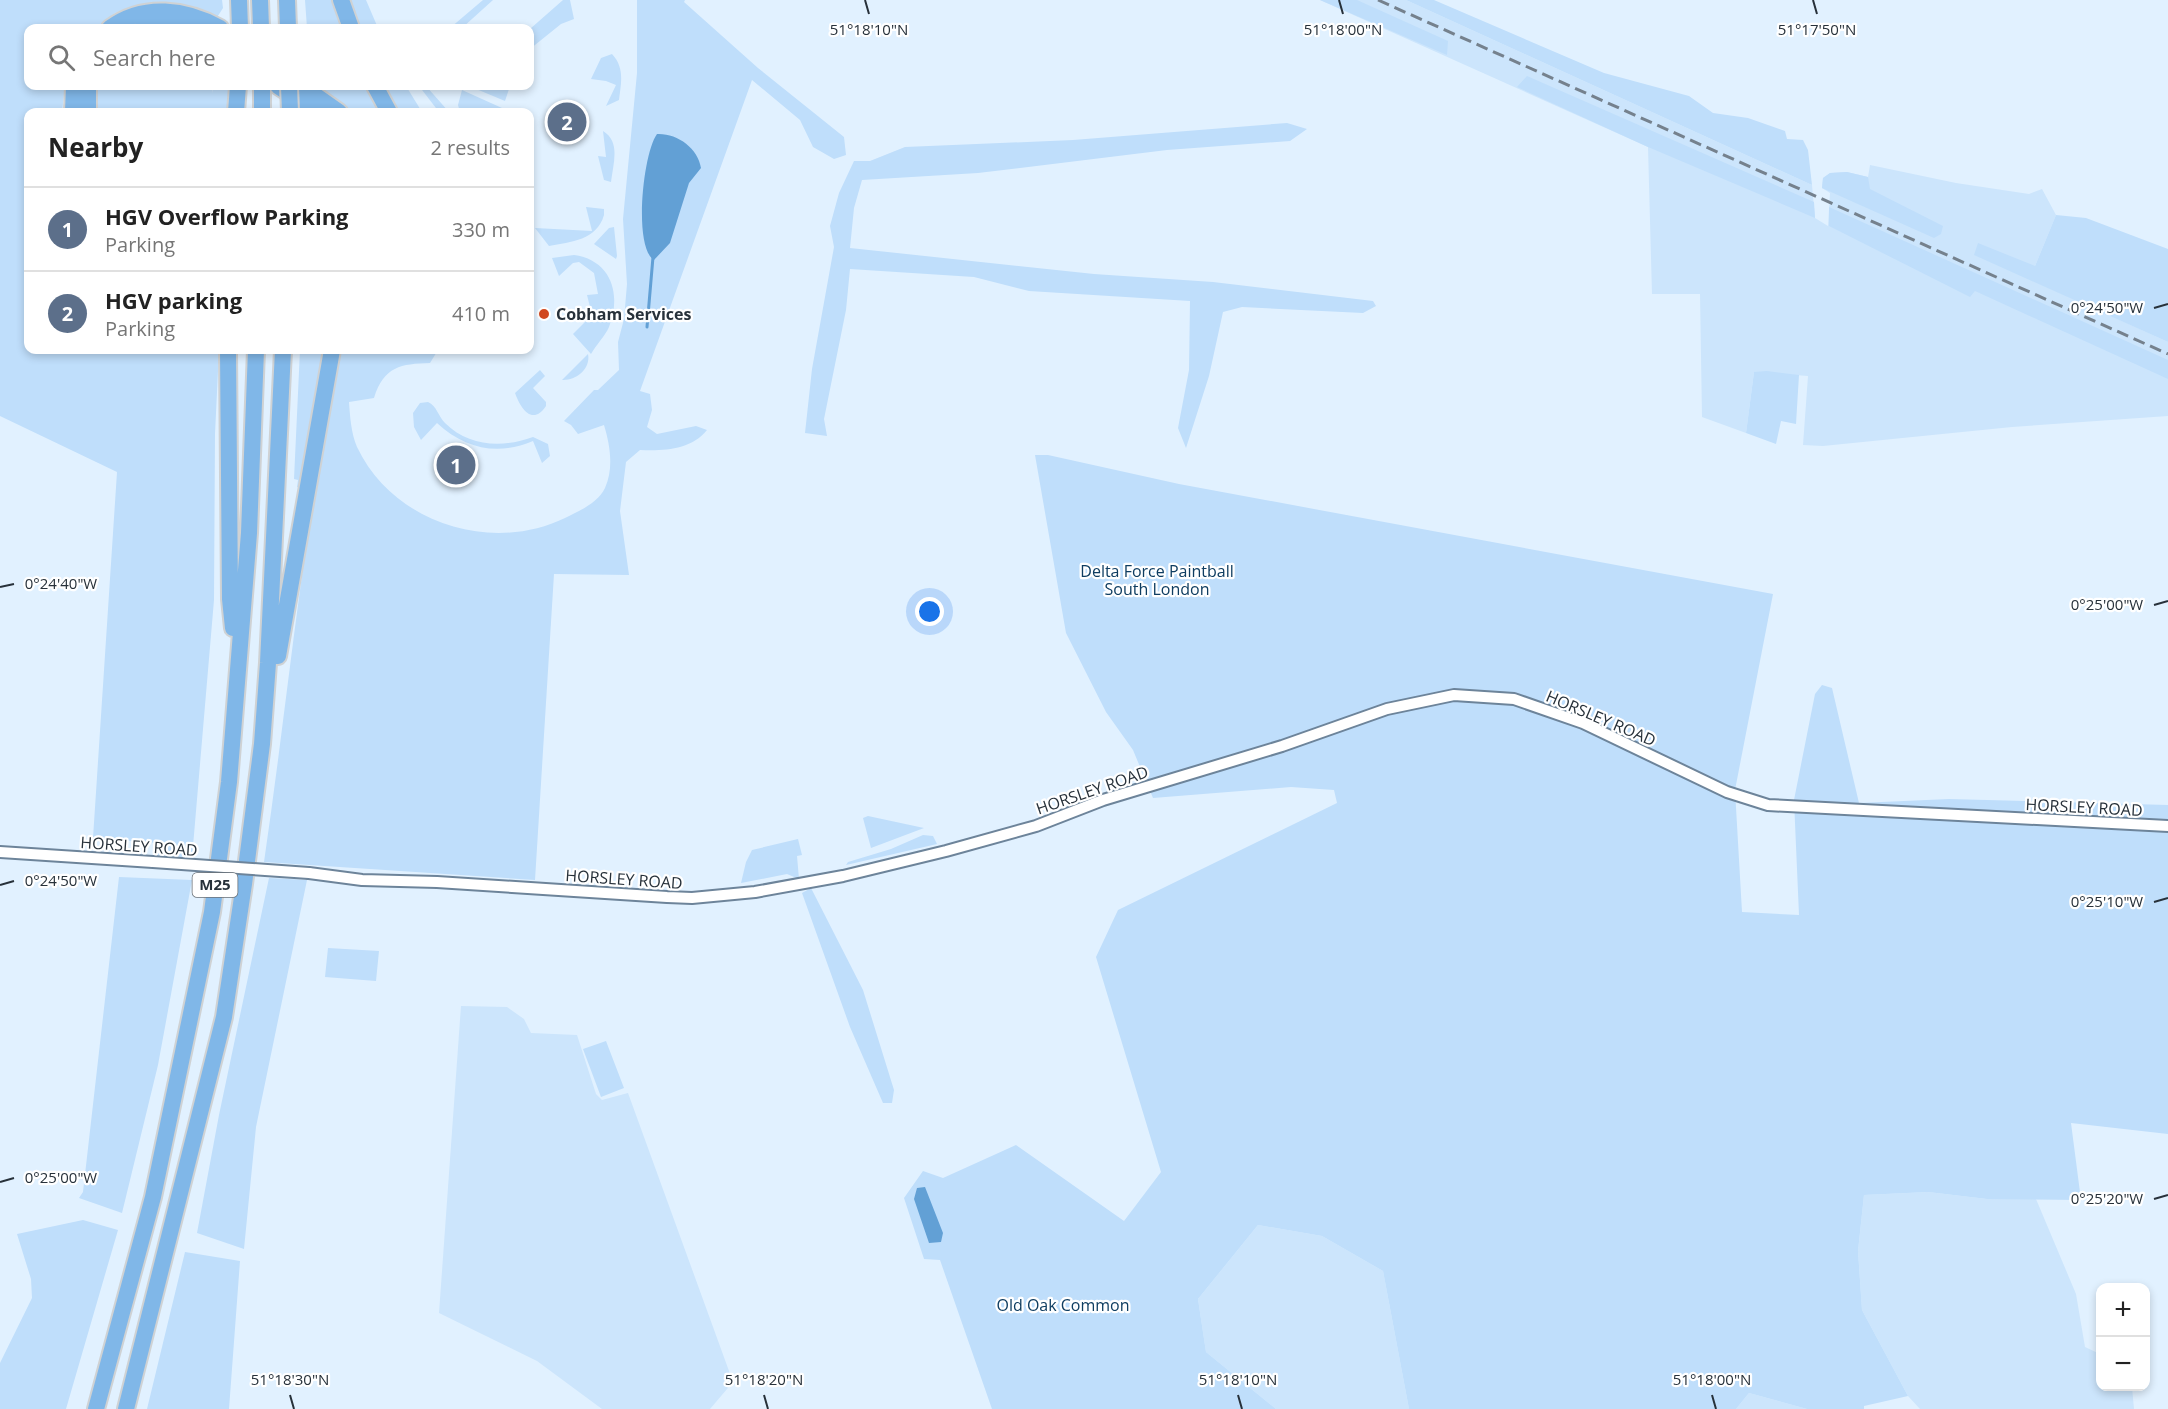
<!DOCTYPE html>
<meta charset="utf-8">
<style>
:root{--surface:#fff;--page:#f6f6f6;--text:#222;--muted:#767676;--line:#e0e0e0;--accent:#d14920}
body{margin:0;font-family:"Open Sans",sans-serif;background:var(--page);color:var(--text)}
.controls{position:absolute;right:18px;bottom:18px;display:grid;overflow:hidden;border-radius:12px;box-shadow:0 3px 9px #0003}
.controls button{width:54px;height:54px;display:grid;place-items:center;padding:0;border:0;border-bottom:2px solid var(--line);background:var(--surface);color:var(--text);font:30px sans-serif}
.you{position:absolute;left:930px;top:612px;width:21px;height:21px;margin:-15px;border:4px solid #fff;border-radius:50%;background:#1a73e8;box-shadow:0 0 0 9px #1a73e833}
.badge{display:grid;place-items:center;width:39px;height:39px;border-radius:50%;background:var(--accent);color:#fff;font-size:20px;font-weight:700}
.pin{position:absolute;translate:-50% -50%;border:3px solid #fff;box-shadow:0 2px 6px #0006}
.list{margin:0;padding:0;list-style:none}
h2{display:flex;justify-content:space-between;align-items:center;height:78px;margin:0;padding:0 24px;font-size:26px}
h2 small{font-size:20px;font-weight:400;color:var(--muted)}
.list li{display:grid;grid-template-columns:39px 1fr auto;gap:18px;align-items:center;box-sizing:border-box;height:84px;padding:0 24px;border-top:2px solid var(--line)}
.list b{display:block;font-size:22px;white-space:nowrap}
.list p{margin:0;font-size:20px;white-space:nowrap;color:var(--muted)}
.list em{font-size:20px;font-style:normal;color:var(--muted)}
.icon{flex:none;width:33px;height:33px;fill:none;stroke:currentColor;stroke-width:2;stroke-linecap:round;stroke-linejoin:round}
.map{position:relative;flex:none;width:2168px;height:1409px;overflow:hidden}
.search{position:absolute;background:var(--surface);box-shadow:0 3px 9px #0003;left:24px;top:24px;width:510px;height:66px;display:flex;align-items:center;gap:15px;box-sizing:border-box;padding:0 21px;border-radius:12px;color:var(--muted);font-size:22px}
.panel{position:absolute;background:var(--surface);box-shadow:0 3px 9px #0003;left:24px;top:108px;width:510px;height:246px;border-radius:12px}
.map>svg:first-child{display:block}
</style>
<div class="map">
<svg width="2168" height="1409" viewBox="0 0 2168 1409">
<rect width="100%" height="100%" fill="#e1f1ff"/>
<!-- built -->
<path fill="#cce5fc" d="M1320,0H1406L1812,185L1815,218L1828,226L1830,193L1822,188L1823,178L1830,173L1847,172L1868,177L1870,165L1956,183L2029,194L2042,189L2056,215L2035,266L2034,281L2168,342V416L2012,427L1823,446L1803,445L1808,376L1754,372L1746,433L1702,417L1700,294H1652L1648,147Z
M461,1006L507,1007L524,1019L531,1033L577,1035L596,1094L602,1100L628,1093L733,1382L710,1409H602L537,1361L439,1313Z
M1928,1192L1987,1199H2036L2076,1294L2085,1347L2100,1354V1386L2132,1387L2134,1409H1920L1908,1396L1862,1310L1858,1251L1864,1195Z
M1258,1225L1322,1236L1383,1271L1409,1409H1276L1206,1352L1198,1299Z
M1749,1393L1807,1409H1736Z"/>
<!-- green -->
<path fill="#bfdefb" d="M0,0H222L223,8L216,19C185,1 152,0 117,12C109,16 103,26 94,28C83,32 43,28 28,28V86H65L62,112H28V350H219L215,434L214,600L192,858L155,855L156,843L93,838L117,472L0,416Z
M305,0H334L344,28H307Z
M349,0H366L378,28H359Z
M483,0H493L462,28H450Z
M563,0H570L574,19L561,24L530,49V29Z
M637,0H685L684,2L758,68L844,137L846,155L834,159L813,147L800,120L752,80L640,391L650,394L652,410L647,427L657,434L696,426L707,430C691,450 664,451 640,450L626,462L620,511L629,575L554,574L535,880L264,862C289,692 304,519 340,350H438L430,363C401,364 384,366 374,398L349,402C350,416 351,433 357,447C393,523 491,554 565,518C579,511 598,503 605,488C614,468 610,445 604,425L578,434L571,425L564,421L594,390H598L619,370L618,342L624,319L627,284L623,219L637,73Z
M1320,0H1357L1448,41L1447,55Z
M1406,0H1434L1604,73L1689,96L1713,113L1748,118L1785,131L1787,139L1803,140L1808,150L1812,185Z
M612,54C625,68 621,83 619,100L606,106L616,85L606,81L591,79L601,58Z
M1527,76L1814,202L1815,218L1648,147L1517,87Z
M94,86H213L212,93L214,86H229V112H93Z
M312,86H367L380,112H348Z
M383,86H406L422,112H398Z
M419,86H426L449,112H439Z
M469,86H510L505,101Z
M462,90L502,108L503,112H460L458,105Z
M1287,123L1307,129L1290,141L1167,150L978,173L862,180L854,208L850,248L1094,274L1213,282L1373,301L1376,306L1363,313L1242,307L1223,312L1209,376L1186,448L1178,428L1189,370L1190,301L1029,291L974,277L850,269L846,310L824,419L827,436L805,433L812,369L834,247L830,226L839,193L854,161H870L905,147L1073,140Z
M603,131C621,142 613,164 611,182L604,180L598,156L606,157Z
M1847,172L1868,177L1870,189L1943,226L1941,234L1934,238L1822,188L1823,178L1830,173Z
M586,207L604,209V215C597,240 571,242 549,246L535,228L592,231Z
M1829,207L2168,360V379L1975,291L1970,297L1829,226Z
M2056,215L2086,218L2168,249V342L1974,255L1978,243L2035,266Z
M614,227L617,256L616,259L594,244L609,228Z
M574,255C611,260 622,294 609,327C605,336 596,345 591,354L573,334L592,315L587,295L598,294L594,273L579,262L573,263L559,276L552,258Z
M300,350H325L301,488L297,487L298,480L294,479Z
M588,354C591,369 576,381 562,380Z
M540,370L545,376L533,388L546,402V406C532,427 520,407 515,393Z
M1767,371L1799,375L1796,424L1781,421L1776,444L1746,433L1754,372Z
M428,402C437,406 438,416 445,423C469,447 503,448 533,437L548,444L550,456L542,463L533,441C498,456 465,449 437,423L421,440L414,427L413,413L420,403Z
M1035,455H1048L1179,484L1773,594L1735,790L1742,912L1799,915L1794,800L1815,694L1822,685L1832,688L1859,803L1949,799L2168,805V1134L2071,1123L2081,1200L1987,1199L1928,1192L1864,1195L1858,1251L1862,1310L1908,1396L1864,1406V1409H1807L1749,1393L1736,1409H1409L1383,1271L1322,1236L1258,1225L1198,1299L1206,1352L1276,1409H992L940,1260L924,1259L904,1198L923,1171L943,1178L1016,1145L1124,1221L1161,1172L1096,957L1118,910L1337,803L1334,790L1291,787L1153,798L1133,750L1106,712L1066,633Z
M868,816L924,828L871,848L863,818Z
M923,835L933,836L937,844L846,865L848,862L891,849Z
M798,839L802,855L797,856L799,879L787,874L741,883L746,862L752,850Z
M119,877L192,880L158,1065L122,1213L79,1198L83,1192Z
M269,878L307,880L256,1127L244,1249L197,1233L219,1115Z
M811,888L863,990L894,1090L892,1103H883L850,1027L802,893Z
M328,948L379,951L376,981L325,977Z
M606,1041L624,1088L601,1097L583,1049Z
M83,1220L118,1230L66,1409H0V1363L32,1298L31,1279L17,1234Z
M185,1252L240,1261L229,1409H147Z"/>
<!-- water -->
<path fill="#62a0d5" d="M657,134C677,133 698,148 701,168L689,183L670,243L654,260C633,247 643,153 657,134Z
M925,1187L943,1233L941,1242L929,1243L914,1199L917,1188Z"/>
<g fill="none" stroke-linecap="round" stroke-linejoin="round">
<!-- stream -->
<path stroke="#62a0d5" stroke-width="3" d="M647,327L653,257"/>
<!-- tertiary casing -->
<g stroke="#6d849a" stroke-width="14">
<path id="tertiary" d="M0,852L153,862
M309,873L362,880L437,882L667,897L692,898L755,892L843,876L946,851L1036,826L1103,800L1282,746L1387,709L1454,695L1514,699L1583,723L1727,792L1768,805L2168,826"/>
</g>
<!-- motorway casing -->
<g stroke="#cfd2d4" stroke-width="20">
<path id="motorway" d="M239,0L240,28
M260,0L261,28
M287,0L288,28
M341,0L351,28
M110,28C144,3 186,9 220,28
M142,28L169,25L189,28
M278,86L317,112
M302,86L339,112
M375,86L389,112
M73,112L74,86
M88,112V86
M236,112L238,86
M262,112V86
M228,350L230,599L233,628
M278,656L332,350
M96,1409L153,1197L212,912L229,782L249,533L256,350
M126,1409L224,1017L244,884L262,744L268,663L283,350"/>
</g>
<!-- tertiary -->
<use href="#tertiary" stroke="#fff" stroke-width="10"/>
<!-- motorway -->
<use href="#motorway" stroke="#80b7e8" stroke-width="16"/>
<!-- rail -->
<path stroke="#75818d" stroke-width="3" stroke-dasharray="12 6" stroke-linecap="butt" d="M1378,0L2168,354"/>
<!-- tertiary-bridge casing -->
<g stroke="#6d849a" stroke-width="14" stroke-linecap="butt">
<path id="tertiary-bridge" d="M153,862L309,873"/>
</g>
<!-- motorway-bridge casing -->
<g stroke="#cfd2d4" stroke-width="20" stroke-linecap="butt">
<path id="motorway-bridge" d="M289,86L290,112"/>
</g>
<!-- tertiary-bridge -->
<use href="#tertiary-bridge" stroke="#fff" stroke-width="10"/>
<!-- motorway-bridge -->
<use href="#motorway-bridge" stroke="#80b7e8" stroke-width="16"/>
</g>
<!-- ticks -->
<path fill="none" stroke="#27313a" stroke-width="2" d="M865,0L869,14M1339,0L1343,14M1813,0L1817,14M2154,308L2168,304M0,587L14,584M2154,605L2168,601M0,885L14,881M2154,902L2168,898M0,1182L14,1178M2154,1199L2168,1195M290,1395L294,1409M764,1395L768,1409M1238,1395L1242,1409M1712,1395L1716,1409"/>
<!-- markers -->
<circle fill="#d14920" stroke="#fff" stroke-width="2" cx="544" cy="314" r="6"/>
<g text-anchor="middle" stroke-width="4.5" stroke-linejoin="round" paint-order="stroke">
<!-- shield labels -->
<rect fill="#fff" stroke="#686f75" stroke-width="1.5" x="192.5" y="873" width="45" height="24" rx="4.5"/>
<g font-size="15" font-weight="bold" fill="#27313a">
<text x="215" y="890">M25</text>
</g>
<!-- poi labels -->
<g font-size="16" font-weight="bold" fill="#27313a" stroke="#fff" text-anchor="start">
<text x="556" y="320">Cobham Services</text>
</g>
<!-- park labels -->
<g font-size="16" fill="#0e3d61" stroke="#fff">
<text x="1157" y="577">Delta Force Paintball<tspan x="1157" dy="18">South London</tspan></text>
<text x="1063" y="1311">Old Oak Common</text>
</g>
<!-- street labels -->
<g font-size="16" fill="#27313a" stroke="#fff">
<text transform="translate(1601 718) rotate(23)" y="6">HORSLEY ROAD</text>
<text transform="translate(1092 790) rotate(-19)" y="6">HORSLEY ROAD</text>
<text transform="translate(2084 807) rotate(3)" y="6">HORSLEY ROAD</text>
<text transform="translate(139 846) rotate(4)" y="6">HORSLEY ROAD</text>
<text transform="translate(624 879) rotate(4)" y="6">HORSLEY ROAD</text>
</g>
</g>
<g font-size="15" text-anchor="middle" fill="#27313a" stroke="#fff" stroke-width="4.5" stroke-linejoin="round" paint-order="stroke">
<text x="1343" y="35">51°18'00"N</text>
<text x="1817" y="35">51°17'50"N</text>
<text x="869" y="35">51°18'10"N</text>
<text x="2107" y="313">0°24'50"W</text>
<text x="61" y="589">0°24'40"W</text>
<text x="2107" y="610">0°25'00"W</text>
<text x="61" y="886">0°24'50"W</text>
<text x="2107" y="907">0°25'10"W</text>
<text x="61" y="1183">0°25'00"W</text>
<text x="2107" y="1204">0°25'20"W</text>
<text x="290" y="1385">51°18'30"N</text>
<text x="764" y="1385">51°18'20"N</text>
<text x="1238" y="1385">51°18'10"N</text>
<text x="1712" y="1385">51°18'00"N</text>
</g>
</svg>
<div class="controls">
<button>+</button>
<button>−</button>
</div>
<div class="you"></div>
<div class="pin badge" style="left:456px;top:465px;background:#5c6f8a">1</div>
<div class="pin badge" style="left:567px;top:122px;background:#5c6f8a">2</div>
<div class="search"><svg class="icon" aria-label="search" viewBox="0 0 24 24"><circle cx="10" cy="10" r="6"/><path d="M15 15l6 6"/></svg>Search here</div>
<section class="panel">
<h2>Nearby<small>2 results</small></h2>
<ul class="list">
<li><span class="badge" style="background:#5c6f8a">1</span><div><b>HGV Overflow Parking</b><p>Parking</p></div><em>330 m</em></li>
<li><span class="badge" style="background:#5c6f8a">2</span><div><b>HGV parking</b><p>Parking</p></div><em>410 m</em></li>
</ul>
</section>
</div>
